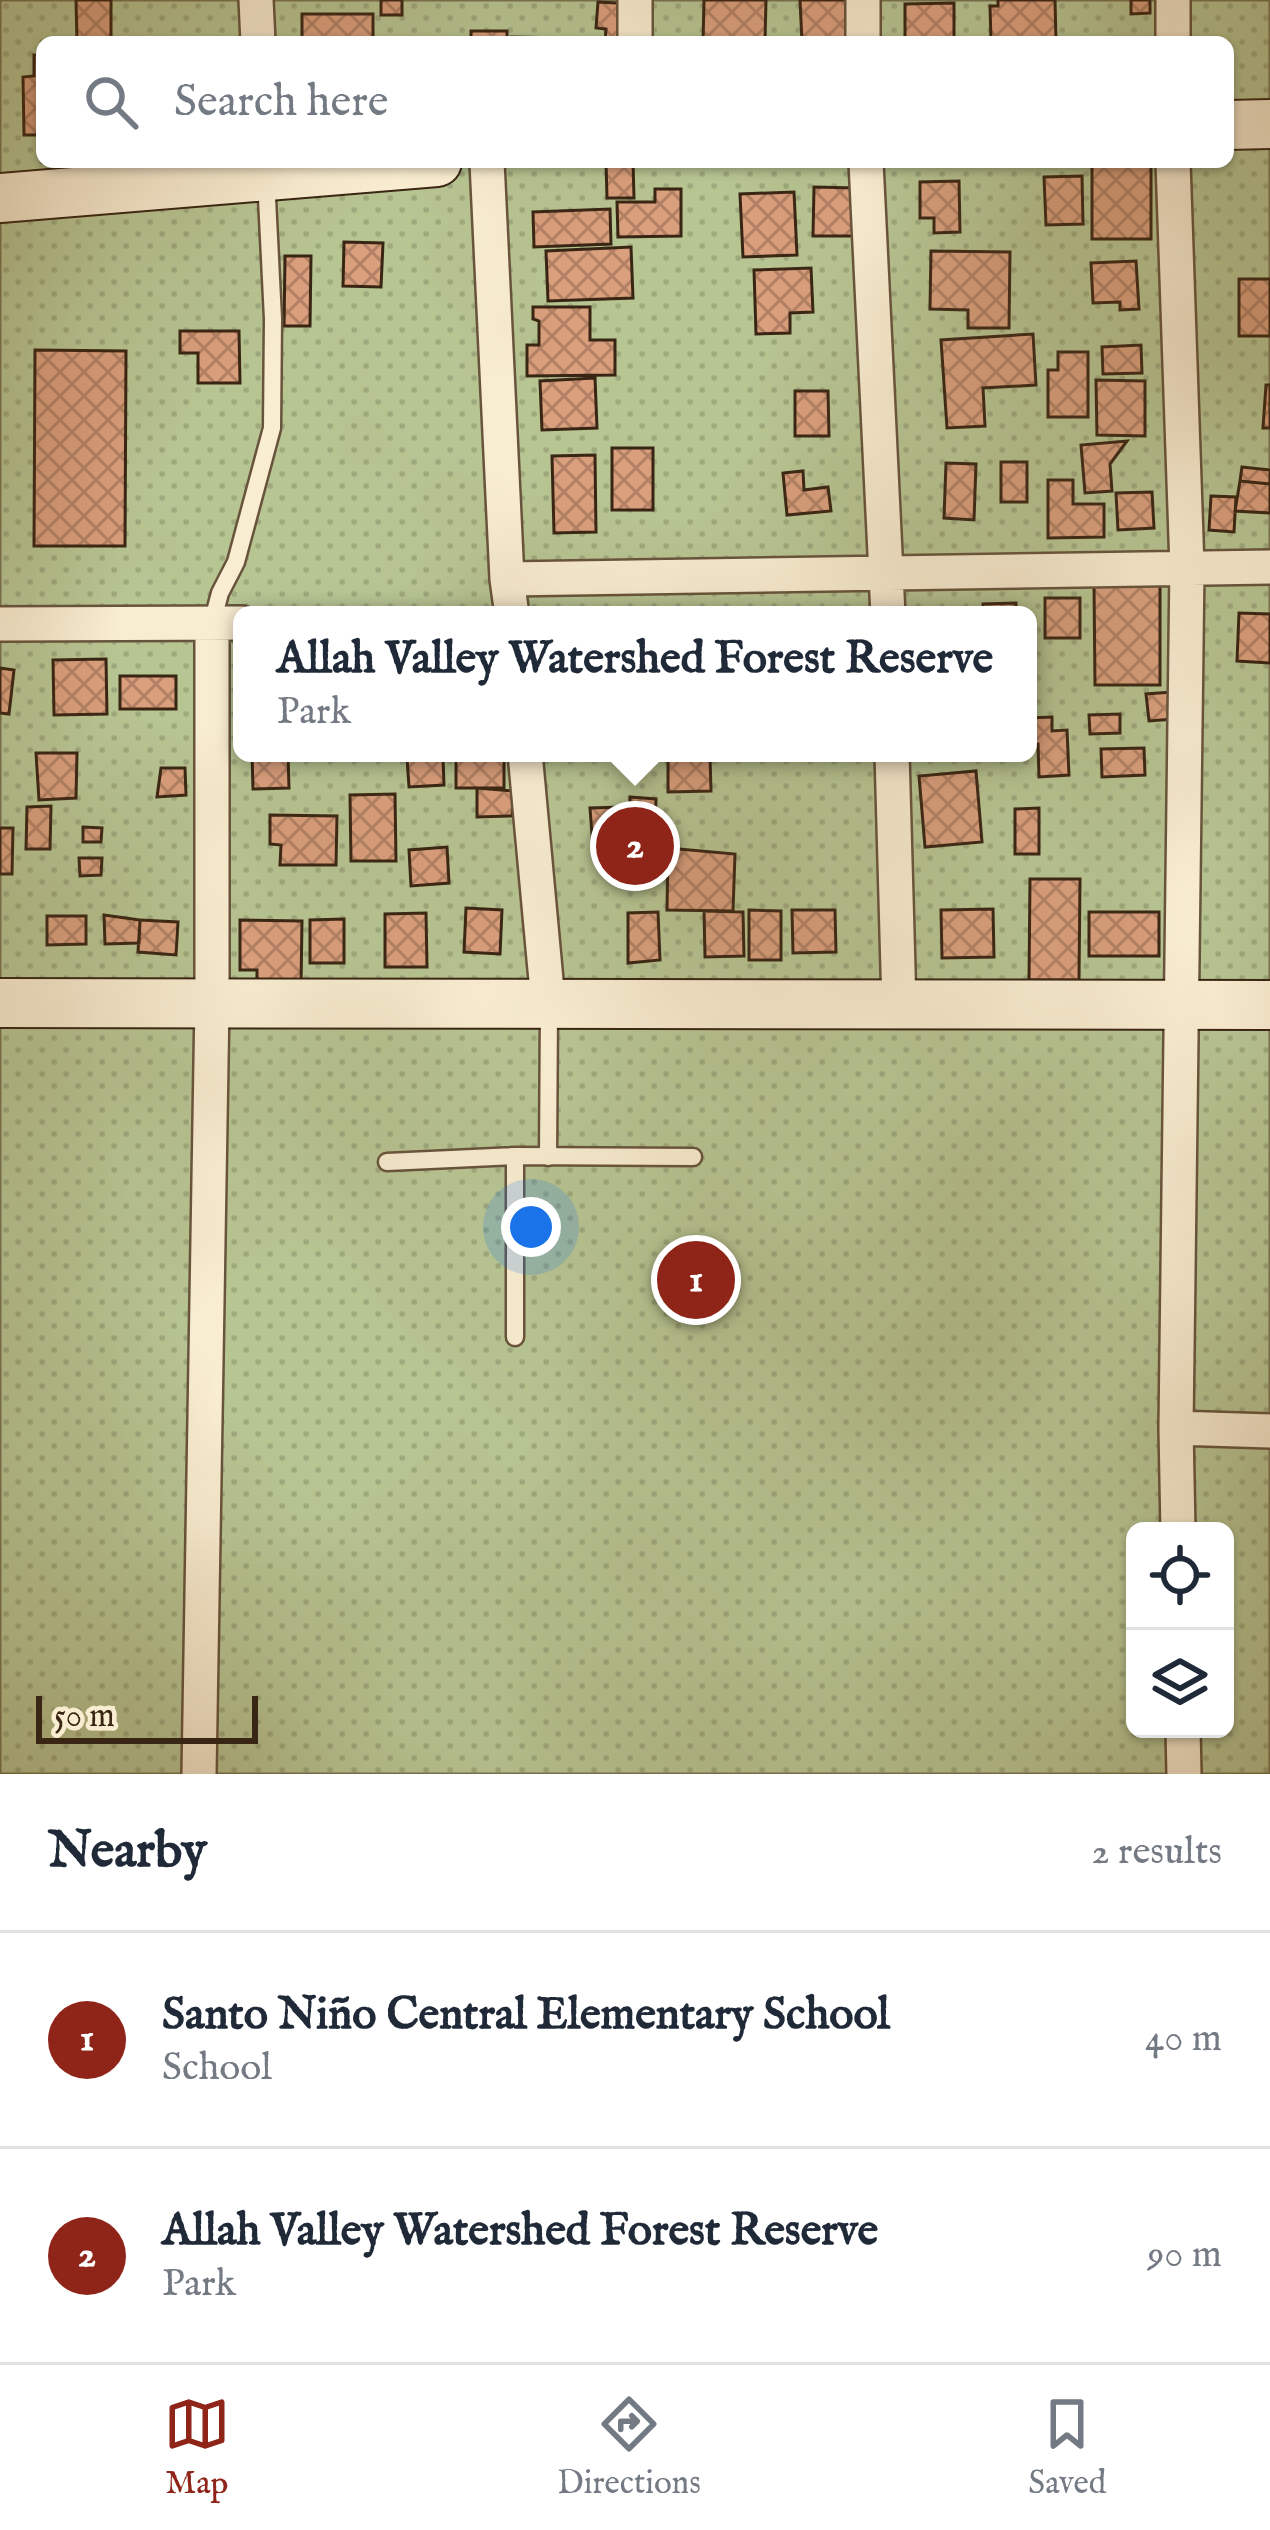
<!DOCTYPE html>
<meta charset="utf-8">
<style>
:root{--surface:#fff;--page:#f2f2f3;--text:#1f2937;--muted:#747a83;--line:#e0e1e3;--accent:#8f2418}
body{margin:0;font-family:"IM FELL English",serif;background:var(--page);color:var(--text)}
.controls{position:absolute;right:36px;bottom:36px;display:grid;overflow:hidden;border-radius:18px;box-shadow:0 3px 9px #0004}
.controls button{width:108px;height:108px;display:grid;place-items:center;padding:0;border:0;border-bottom:3px solid var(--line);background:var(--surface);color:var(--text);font:60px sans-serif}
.scale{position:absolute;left:36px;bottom:30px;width:222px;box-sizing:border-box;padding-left:12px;border:6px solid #392513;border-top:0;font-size:33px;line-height:42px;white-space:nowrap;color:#392513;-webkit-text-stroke:9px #f9edd1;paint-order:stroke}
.you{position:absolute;left:531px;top:1227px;width:42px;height:42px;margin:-30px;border:9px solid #fff;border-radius:50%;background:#1a73e8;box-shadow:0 0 0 18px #1a73e833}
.badge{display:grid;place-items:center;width:78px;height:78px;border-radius:50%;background:var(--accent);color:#fff;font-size:39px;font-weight:700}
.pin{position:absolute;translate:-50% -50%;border:6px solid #fff;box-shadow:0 3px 12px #0006}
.popup{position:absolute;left:233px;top:606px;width:804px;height:156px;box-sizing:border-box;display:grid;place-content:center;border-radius:18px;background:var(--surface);filter:drop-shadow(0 3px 9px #0005);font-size:39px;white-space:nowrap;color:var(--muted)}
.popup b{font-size:45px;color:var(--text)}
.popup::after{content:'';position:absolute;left:50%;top:100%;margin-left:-24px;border:24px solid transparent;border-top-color:var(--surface)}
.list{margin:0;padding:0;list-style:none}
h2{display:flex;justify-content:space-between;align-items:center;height:156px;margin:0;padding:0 48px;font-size:51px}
h2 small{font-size:39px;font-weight:400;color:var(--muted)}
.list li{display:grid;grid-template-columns:78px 1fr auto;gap:36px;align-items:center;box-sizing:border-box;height:216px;padding:0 48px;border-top:3px solid var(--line)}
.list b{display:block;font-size:45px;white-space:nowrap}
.list p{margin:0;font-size:39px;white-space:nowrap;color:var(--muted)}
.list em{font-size:39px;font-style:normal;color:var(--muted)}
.icon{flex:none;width:66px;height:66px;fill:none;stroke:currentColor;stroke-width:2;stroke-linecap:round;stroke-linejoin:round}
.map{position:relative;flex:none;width:1270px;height:1774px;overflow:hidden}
.search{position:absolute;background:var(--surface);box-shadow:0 3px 9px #0004;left:36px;right:36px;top:36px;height:132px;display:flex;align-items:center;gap:30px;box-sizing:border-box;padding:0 42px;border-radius:18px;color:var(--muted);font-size:45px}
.sheet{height:588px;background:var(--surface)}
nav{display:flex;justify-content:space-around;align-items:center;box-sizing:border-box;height:168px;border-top:3px solid var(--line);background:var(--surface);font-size:33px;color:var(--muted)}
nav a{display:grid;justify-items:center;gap:6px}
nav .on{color:var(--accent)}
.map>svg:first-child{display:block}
</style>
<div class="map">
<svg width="1270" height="1774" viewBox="0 0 1270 1774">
<defs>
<pattern id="park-dots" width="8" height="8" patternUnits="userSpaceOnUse" patternTransform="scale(3)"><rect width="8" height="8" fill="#b7c593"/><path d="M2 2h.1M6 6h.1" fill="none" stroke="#9ea97e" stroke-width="1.8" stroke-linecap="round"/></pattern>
<pattern id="building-cross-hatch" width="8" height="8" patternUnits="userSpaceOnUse" patternTransform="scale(3)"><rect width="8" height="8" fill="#da9f7d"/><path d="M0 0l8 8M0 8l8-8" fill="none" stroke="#b28165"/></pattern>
</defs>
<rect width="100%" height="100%" fill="#f6e3b8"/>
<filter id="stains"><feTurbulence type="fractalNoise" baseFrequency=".00167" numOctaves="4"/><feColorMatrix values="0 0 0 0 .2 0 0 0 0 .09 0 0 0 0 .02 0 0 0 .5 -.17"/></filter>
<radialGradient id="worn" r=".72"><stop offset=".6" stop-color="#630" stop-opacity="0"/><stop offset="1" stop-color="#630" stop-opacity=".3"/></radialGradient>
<!-- park -->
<path fill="url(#park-dots)" stroke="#787553" stroke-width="3" fill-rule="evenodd" d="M0,0H1270V1774H0ZM42,42H1228V162H42ZM242,615H1028V753H242ZM1135,1531H1225V1729H1135Z"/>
<!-- building -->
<path fill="url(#building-cross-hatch)" stroke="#392513" stroke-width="3" d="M76,0H111V41H77Z
M381,0H402V15H381Z
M704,0H766L765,42H703Z
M800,0H847L848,42H802Z
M998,0H1055L1056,42L991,41L990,6H998Z
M1131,0H1150V13L1131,14Z
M598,2L633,4L631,42H605L606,29L596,28Z
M954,3V42H905V4Z
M302,14H373V42H302Z
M471,31H507V42H471Z
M511,37L570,38V42H511Z
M34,55H42V135H24L23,77L34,76Z
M606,162H633L634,198H607Z
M1092,162H1151V239H1092Z
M1082,176L1083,224L1046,225L1044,177Z
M959,181L960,232L934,233V218H920V182Z
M814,187L855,188V236H813Z
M655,189H681V236L618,237L617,202H655Z
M794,192L797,255L743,257L740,194Z
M610,209L611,244L534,247L533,212Z
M344,242L383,243L381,287L343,286Z
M631,247L633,298L548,301L546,251Z
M931,251L1010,252L1009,328H968V310L930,309Z
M285,256H311L310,326H284Z
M1136,261L1139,309L1120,310V302L1093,303L1091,263Z
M811,268L813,312L790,313V333L756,334L754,270Z
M1239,279H1270V336H1239Z
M533,307H590V340H615V375L527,376V345H539V321L533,319Z
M180,331H239L240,383H198V353H180Z
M1033,334L1036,385L983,388L985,426L947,428L941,340Z
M1141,345L1142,373L1103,374L1102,347Z
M35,350L126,351L125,546H34Z
M1058,352H1088V417H1048V370H1058Z
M595,378L597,428L542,430L540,381Z
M1096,380L1145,381V436L1097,435Z
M1266,385H1270V428H1263Z
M795,391H828L829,436H795Z
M1127,441L1110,464L1112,491L1085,493L1081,445Z
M612,448H653V510H612Z
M595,455L596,532L554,533L552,456Z
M1001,462H1027V502H1001Z
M946,463L976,464L974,520L944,518Z
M1242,467L1270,470V484L1240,481Z
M803,471L804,490L828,487L831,511L787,515L783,473Z
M1048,480H1073V504H1104V537L1048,538Z
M1240,481L1270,484V513L1235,511Z
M1152,492L1154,528L1118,530L1116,493Z
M1211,496L1236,497L1234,532L1209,530Z
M1160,583V685H1095L1094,584Z
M1045,598H1080V638H1045Z
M1016,603V615H983V604Z
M843,608L844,615H795L794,614Z
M956,610L957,615H924V612Z
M1239,613L1270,614V663L1237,661Z
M106,659L107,714L54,715L53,660Z
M0,668L14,670L9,714L0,713Z
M120,676H176V709H120Z
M1172,692L1174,719L1149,721L1146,694Z
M1120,714V733L1090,734L1089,715Z
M1052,717V731L1067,730L1069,775L1039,777L1038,744H1028V718Z
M1144,748L1145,775L1102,777L1101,749Z
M36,753H77L76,798L39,800Z
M252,753H288L289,788L253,789Z
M668,754L710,756L711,791L668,792Z
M407,758H443L444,785L409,787Z
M456,758H504V788H456Z
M161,768H185L186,795L157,797Z
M976,771L982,842L925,847L919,776Z
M477,788L514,791L512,816L477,817Z
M395,794L396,861H351L350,795Z
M630,797L656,799L655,832L630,834Z
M51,806L50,849H26L27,807Z
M623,807L624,848H593L590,808Z
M1039,808V854H1015V809Z
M270,815L337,816L336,865H280L281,845L270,844Z
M83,827L102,828L101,842H83Z
M0,828H13L12,874H0Z
M447,847L449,883L411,886L409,850Z
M668,848L735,854L733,911L667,910Z
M79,858H102L101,875L80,876Z
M1030,879H1080L1079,980H1029Z
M466,908L502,910L500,954L464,952Z
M993,909L994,957L942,958L941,910Z
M749,910L781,911V960H749Z
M792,910H835L836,952L793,953Z
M704,911L743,912L744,956L705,957Z
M658,912L660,960L628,963V913Z
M1089,912H1159V956H1089Z
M426,913L427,967H385V914Z
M104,915L140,920L139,943L105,944Z
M47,916H86V944L47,945Z
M344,919V963H310V920Z
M140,920L178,922L176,955L138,952Z
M240,920L302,921L301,985L257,984V970H240Z"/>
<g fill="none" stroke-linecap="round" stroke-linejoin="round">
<!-- lane casing -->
<g stroke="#68543c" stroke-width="21">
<path id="lane" d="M212,623L220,593L236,562L272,428L273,319L266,178
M515,1156V1337
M548,1157L549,1008
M387,1162L515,1156L693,1157"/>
</g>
<!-- street casing -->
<g stroke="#68543c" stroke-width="38">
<path id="street" d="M256,0L258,42
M863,0V42
M635,42V0
M1173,42V0
M487,162L507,579L512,615
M866,162L888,615
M1173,162L1187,567L1176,1428L1178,1531
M507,579L1270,567
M0,624L242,623
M525,753L548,1002
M892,753L899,1006
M1176,1428L1270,1431
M1183,1729L1184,1774
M199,1774L212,1003V623"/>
</g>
<!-- secondary casing -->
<g stroke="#392513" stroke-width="52">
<path id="secondary" d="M1228,125L1270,124
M0,198L437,162
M0,1003L1270,1005"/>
</g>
<!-- lane -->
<use href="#lane" stroke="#f9edd1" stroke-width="16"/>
<!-- street -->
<use href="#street" stroke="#f9edd1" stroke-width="33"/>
<!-- secondary -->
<use href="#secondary" stroke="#f9edd1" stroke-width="48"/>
</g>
<rect width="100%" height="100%" filter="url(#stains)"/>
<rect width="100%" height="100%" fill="url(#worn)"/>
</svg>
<div class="controls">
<button><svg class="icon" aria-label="locate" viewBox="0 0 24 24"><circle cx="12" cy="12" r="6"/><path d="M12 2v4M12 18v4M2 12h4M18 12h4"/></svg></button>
<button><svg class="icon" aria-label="layers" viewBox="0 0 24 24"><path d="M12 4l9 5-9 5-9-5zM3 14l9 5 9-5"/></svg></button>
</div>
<div class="scale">50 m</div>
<div class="you"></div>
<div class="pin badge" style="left:696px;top:1280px">1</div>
<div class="pin badge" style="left:635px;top:846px">2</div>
<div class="popup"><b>Allah Valley Watershed Forest Reserve</b>Park</div>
<div class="search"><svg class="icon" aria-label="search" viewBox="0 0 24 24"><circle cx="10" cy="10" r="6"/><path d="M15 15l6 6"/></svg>Search here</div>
</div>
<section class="sheet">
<h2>Nearby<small>2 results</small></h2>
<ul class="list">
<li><span class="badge">1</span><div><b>Santo Niño Central Elementary School</b><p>School</p></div><em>40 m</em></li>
<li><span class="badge">2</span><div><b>Allah Valley Watershed Forest Reserve</b><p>Park</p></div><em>90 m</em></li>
</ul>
</section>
<nav>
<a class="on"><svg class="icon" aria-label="map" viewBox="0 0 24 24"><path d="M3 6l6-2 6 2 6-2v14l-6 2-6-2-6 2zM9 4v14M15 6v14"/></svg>Map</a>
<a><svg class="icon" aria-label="directions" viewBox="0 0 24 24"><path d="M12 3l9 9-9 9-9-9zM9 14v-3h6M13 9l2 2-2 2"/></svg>Directions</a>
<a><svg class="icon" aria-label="saved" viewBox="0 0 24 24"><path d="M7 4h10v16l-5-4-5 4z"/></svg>Saved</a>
</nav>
